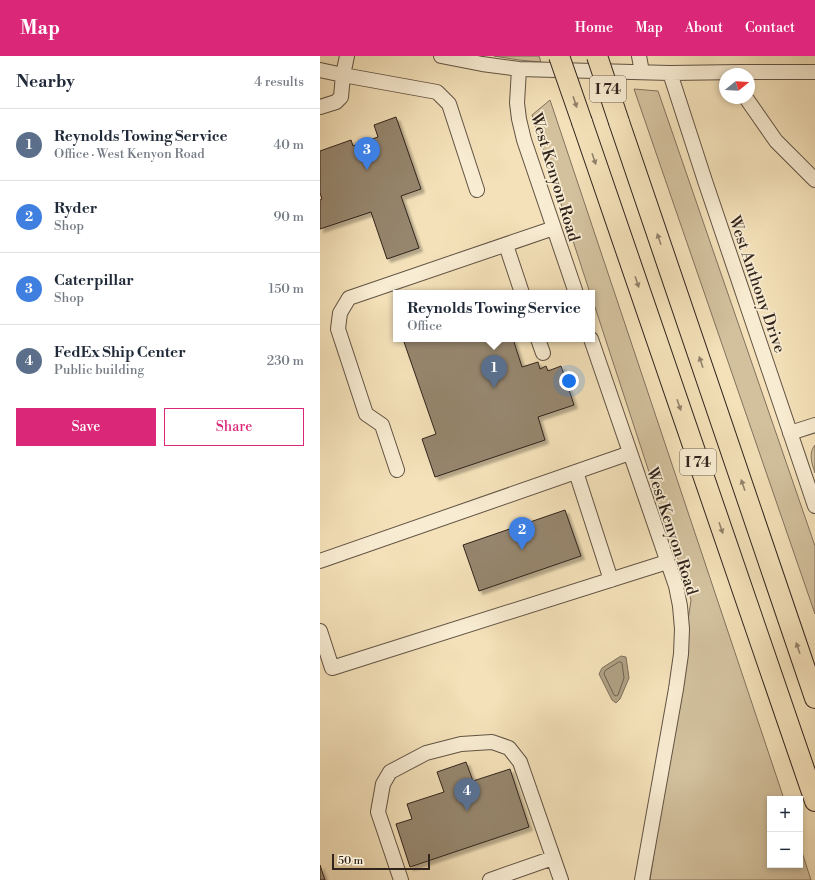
<!DOCTYPE html>
<meta charset="utf-8">
<style>
:root{--surface:#fff;--page:#f2f2f3;--text:#1f2937;--muted:#747a83;--line:#e0e1e3;--accent:#db2777}
body{margin:0;font-family:"Libre Bodoni",serif;background:var(--page);color:var(--text)}
.controls{position:absolute;right:12px;bottom:12px;display:grid;overflow:hidden;border-radius:0px;box-shadow:0 2px 6px #0003}
.controls button{width:36px;height:36px;display:grid;place-items:center;padding:0;border:0;border-bottom:1px solid var(--line);background:var(--surface);color:var(--text);font:20px sans-serif}
.compass{position:absolute;left:399px;top:12px;width:36px;height:36px;border-radius:50%;background:var(--surface);box-shadow:0 2px 6px #0003;rotate:72deg}
.scale{position:absolute;left:12px;bottom:10px;width:98px;box-sizing:border-box;padding-left:4px;border:2px solid #30241d;border-top:0;font-size:11px;line-height:14px;white-space:nowrap;color:#30241d;-webkit-text-stroke:3px #f8ecd2;paint-order:stroke}
.you{position:absolute;left:249px;top:325px;width:14px;height:14px;margin:-10px;border:3px solid #fff;border-radius:50%;background:#1a73e8;box-shadow:0 0 0 6px #1a73e833}
.badge{display:grid;place-items:center;width:26px;height:26px;border-radius:50%;background:var(--accent);color:#fff;font-size:13px;font-weight:700}
.pin{position:absolute;translate:-50% -33px;filter:drop-shadow(0 1px 2px #0008)}
.pin::after{content:'';position:absolute;top:21px;width:14px;height:12px;background:inherit;clip-path:polygon(0 0,100% 0,50% 100%)}
.popup{position:absolute;left:73px;top:234px;width:202px;height:52px;box-sizing:border-box;display:grid;place-content:center;border-radius:0px;background:var(--surface);filter:drop-shadow(0 1px 3px #0005);font-size:13px;white-space:nowrap;color:var(--muted)}
.popup b{font-size:15px;color:var(--text)}
.popup::after{content:'';position:absolute;left:50%;top:100%;margin-left:-8px;border:8px solid transparent;border-top-color:var(--surface)}
.list{margin:0;padding:0;list-style:none}
h2{display:flex;justify-content:space-between;align-items:center;height:52px;margin:0;padding:0 16px;font-size:17px}
h2 small{font-size:13px;font-weight:400;color:var(--muted)}
.list li{display:grid;grid-template-columns:26px 1fr auto;gap:12px;align-items:center;box-sizing:border-box;height:72px;padding:0 16px;border-top:1px solid var(--line)}
.list b{display:block;font-size:15px;white-space:nowrap}
.list p{margin:0;font-size:13px;white-space:nowrap;color:var(--muted)}
.list em{font-size:13px;font-style:normal;color:var(--muted)}
.actions{display:flex;gap:8px;padding:12px 16px}
.actions a{flex:1;padding:9px 0;border:1px solid var(--accent);border-radius:0px;text-align:center;font-size:14px;color:var(--accent)}
.actions .main{background:var(--accent);color:#fff}
.map{position:relative;flex:none;width:495px;height:824px;overflow:hidden}
header{display:flex;align-items:center;gap:24px;box-sizing:border-box;height:56px;padding:0 20px;background:var(--accent);color:#fff}
header strong{font-size:19px}
nav{display:flex;gap:22px;margin-inline-start:auto;font-size:14px}
main{display:flex}
aside{flex:1;background:var(--surface)}
.map>svg:first-child{display:block}
</style>
<header>
<strong>Map</strong>
<nav><a>Home</a><a>Map</a><a>About</a><a>Contact</a></nav>
</header>
<main>
<aside>
<h2>Nearby<small>4 results</small></h2>
<ul class="list">
<li><span class="badge" style="background:#5c6f8a">1</span><div><b>Reynolds Towing Service</b><p>Office · West Kenyon Road</p></div><em>40 m</em></li>
<li><span class="badge" style="background:#3f7fe0">2</span><div><b>Ryder</b><p>Shop</p></div><em>90 m</em></li>
<li><span class="badge" style="background:#3f7fe0">3</span><div><b>Caterpillar</b><p>Shop</p></div><em>150 m</em></li>
<li><span class="badge" style="background:#5c6f8a">4</span><div><b>FedEx Ship Center</b><p>Public building</p></div><em>230 m</em></li>
</ul>
<div class="actions"><a class="main">Save</a><a>Share</a></div>
</aside>
<div class="map">
<svg width="495" height="824" viewBox="0 0 495 824">
<defs>
<filter id="shadow"><feDropShadow dx="3.5" dy="3.5" stdDeviation="1" flood-color="#0004"/></filter>
</defs>
<rect width="100%" height="100%" fill="#f4e1b9"/>
<filter id="stains"><feTurbulence type="fractalNoise" baseFrequency=".005" numOctaves="4"/><feColorMatrix values="0 0 0 0 .2 0 0 0 0 .09 0 0 0 0 .02 0 0 0 .5 -.17"/></filter>
<radialGradient id="worn" r=".72"><stop offset=".6" stop-color="#630" stop-opacity="0"/><stop offset="1" stop-color="#630" stop-opacity=".3"/></radialGradient>
<!-- green -->
<path fill="#d3c19e" stroke="#82725e" d="M174,0H219L221,6L199,4Z
M314,33L338,35L495,490V558Z
M230,44L464,743H450V809H480V790L491,824H330L371,544L272,242V237H270L212,59Z
M495,389V417C492,408 488,397 495,389Z"/>
<!-- water -->
<path fill="#b1a184" stroke="#7d6f5b" d="M301,600L306,601L309,622L300,643L296,647L292,644L279,618L282,612Z"/>
<g fill="none" stroke-linecap="round" stroke-linejoin="round">
<!-- shore -->
<path stroke="#706250" stroke-width="1" d="M299,606H301L302,607L304,622L298,639L296,640L294,639L284,618L285,615Z"/>
</g>
<!-- building -->
<path fill="#96866e" stroke="#30241d" filter="url(#shadow)" d="M76,61L101,133L81,140L99,192L67,203L51,156L0,173V144L2,143L0,137V95L31,84L33,90L58,81L54,69Z
M93,283H193L202,311L218,306L220,313L226,310L228,315L241,310L254,349L218,361L225,384L115,421L102,383L116,378L84,286Z
M245,454L261,500L159,535L143,489Z
M146,706L153,725L190,713L209,771L90,811L76,768L92,763L87,748L124,736L117,716Z
M0,809L5,824H0Z"/>
<g fill="none" stroke-linecap="round" stroke-linejoin="round">
<!-- minor casing -->
<g stroke="#615344" stroke-width="16">
<path id="minor" d="M27,0L23,19L117,36L129,48L157,134
M121,0L162,8L199,13L350,17L421,16H495
M319,0L322,16
M199,13L197,47L199,63L204,84L256,237
M0,14L23,19L21,41L16,46L0,51
M350,17L385,125L495,450
M426,42L456,85L495,124
M186,189L202,237
M218,283L223,297
M271,283L356,530L360,550L362,573L361,598L356,633L322,824
M470,377L495,369
M77,414L62,369L46,358L18,273L20,257L29,242L234,172
M256,416L291,524
M0,505L310,397
M0,575L12,612L347,506
M81,824L58,756L63,728L70,716L106,697L141,688L172,686L189,692L200,706L241,824
M170,824L233,802"/>
</g>
<!-- highway casing -->
<g stroke="#30241d" stroke-width="22">
<path id="highway" d="M262,66L495,745
M299,66L495,642"/>
</g>
<!-- minor -->
<use href="#minor" stroke="#f8ecd2" stroke-width="14"/>
<!-- highway -->
<use href="#highway" stroke="#f4e1b9" stroke-width="20"/>
<!-- highway-bridge casing -->
<g stroke="#30241d" stroke-width="22" stroke-linecap="butt">
<path id="highway-bridge" d="M239,0L262,66
M277,0L299,66"/>
</g>
<!-- highway-bridge -->
<use href="#highway-bridge" stroke="#f4e1b9" stroke-width="20"/>
</g>
<!-- one-way arrows -->
<defs><path id="oneway-solid" d="M-6-.8H1V-3.2L6.5 0L1 3.2V.8H-6Z"/></defs>
<g fill="#92826b">
<use href="#oneway-solid" transform="translate(255 46) rotate(71)"/>
<use href="#oneway-solid" transform="translate(274 103) rotate(71)"/>
<use href="#oneway-solid" transform="translate(339 183) rotate(-109)"/>
<use href="#oneway-solid" transform="translate(317 226) rotate(71)"/>
<use href="#oneway-solid" transform="translate(381 306) rotate(-109)"/>
<use href="#oneway-solid" transform="translate(359 349) rotate(71)"/>
<use href="#oneway-solid" transform="translate(423 429) rotate(-109)"/>
<use href="#oneway-solid" transform="translate(401 472) rotate(71)"/>
<use href="#oneway-solid" transform="translate(478 592) rotate(-109)"/>
</g>
<g text-anchor="middle" stroke-width="3.5" stroke-linejoin="round" paint-order="stroke">
<!-- shield labels -->
<g fill="#f8ecd2" stroke="#6c6053" stroke-width="1">
<rect x="270" y="20" width="36" height="26" rx="3"/>
<rect x="360" y="393" width="36" height="26" rx="3"/>
</g>
<g font-size="15" font-weight="bold" fill="#30241d">
<text x="288" y="38">I 74</text>
<text x="378" y="411">I 74</text>
</g>
<!-- street labels -->
<g font-size="16" fill="#30241d" stroke="#f8ecd2">
<text transform="translate(236 121) rotate(73)" y="6">West Kenyon Road</text>
<text transform="translate(438 228) rotate(71)" y="6">West Anthony Drive</text>
<text transform="translate(353 475) rotate(72)" y="6">West Kenyon Road</text>
</g>
</g>
<rect width="100%" height="100%" filter="url(#stains)"/>
<rect width="100%" height="100%" fill="url(#worn)"/>
</svg>
<div class="controls">
<button>+</button>
<button>−</button>
</div>
<svg class="compass" viewBox="-18 -18 36 36"><path d="M0-13l5 13h-10z" fill="#e53935"/><path d="M0 13l5-13h-10z" fill="#747a83"/></svg>
<div class="scale">50 m</div>
<div class="you"></div>
<div class="pin badge" style="left:174px;top:332px;background:#5c6f8a">1</div>
<div class="popup"><b>Reynolds Towing Service</b>Office</div>
<div class="pin badge" style="left:202px;top:494px;background:#3f7fe0">2</div>
<div class="pin badge" style="left:47px;top:114px;background:#3f7fe0">3</div>
<div class="pin badge" style="left:147px;top:755px;background:#5c6f8a">4</div>
</div>
</main>
